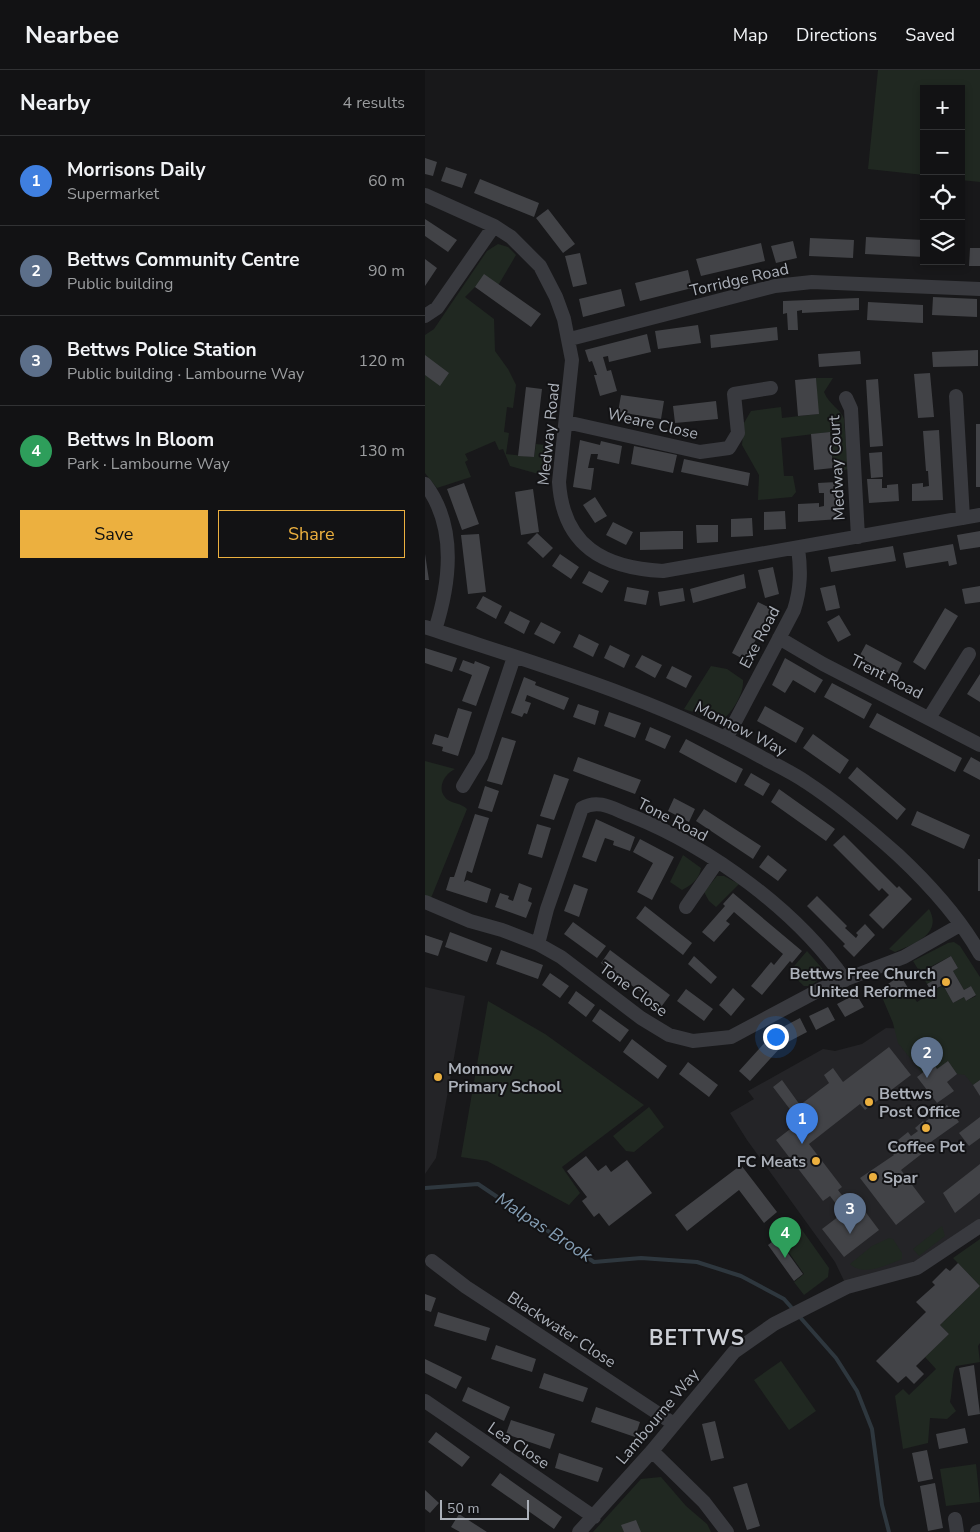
<!DOCTYPE html>
<meta charset="utf-8">
<style>
:root{--surface:#121214;--page:#1b1b1d;--text:#f1f3f6;--muted:#9c9ea0;--line:#313234;--accent:#ecb03f}
body{margin:0;font-family:"Nunito Sans",sans-serif;background:var(--page);color:var(--text)}
.controls{position:absolute;right:15px;top:15px;display:grid;overflow:hidden;border-radius:0px;box-shadow:0 2px 8px #0003}
.controls button{width:45px;height:45px;display:grid;place-items:center;padding:0;border:0;border-bottom:1px solid var(--line);background:var(--surface);color:var(--text);font:25px sans-serif}
.scale{position:absolute;left:15px;bottom:12px;width:89px;box-sizing:border-box;padding-left:5px;border:2px solid #abb0b9;border-top:0;font-size:14px;line-height:18px;white-space:nowrap;color:#abb0b9;-webkit-text-stroke:4px #131315;paint-order:stroke}
.you{position:absolute;left:350px;top:966px;width:18px;height:18px;margin:-12px;border:4px solid #fff;border-radius:50%;background:#1a73e8;box-shadow:0 0 0 8px #1a73e833}
.badge{display:grid;place-items:center;width:32px;height:32px;border-radius:50%;background:var(--accent);color:#fff;font-size:16px;font-weight:700}
.pin{position:absolute;translate:-50% -41px;filter:drop-shadow(0 1px 2px #0008)}
.pin::after{content:'';position:absolute;top:26px;width:18px;height:15px;background:inherit;clip-path:polygon(0 0,100% 0,50% 100%)}
.list{margin:0;padding:0;list-style:none}
h2{display:flex;justify-content:space-between;align-items:center;height:65px;margin:0;padding:0 20px;font-size:21px}
h2 small{font-size:16px;font-weight:400;color:var(--muted)}
.list li{display:grid;grid-template-columns:32px 1fr auto;gap:15px;align-items:center;box-sizing:border-box;height:90px;padding:0 20px;border-top:1px solid var(--line)}
.list b{display:block;font-size:19px;white-space:nowrap}
.list p{margin:0;font-size:16px;white-space:nowrap;color:var(--muted)}
.list em{font-size:16px;font-style:normal;color:var(--muted)}
.actions{display:flex;gap:10px;padding:15px 20px}
.actions a{flex:1;padding:11px 0;border:1px solid var(--accent);border-radius:0px;text-align:center;font-size:18px;color:var(--accent)}
.actions .main{background:var(--accent);color:#111}
.icon{flex:none;width:28px;height:28px;fill:none;stroke:currentColor;stroke-width:2;stroke-linecap:round;stroke-linejoin:round}
.map{position:relative;flex:none;width:555px;height:1462px;overflow:hidden}
header{display:flex;align-items:center;gap:30px;box-sizing:border-box;height:70px;padding:0 25px;background:var(--surface);border-bottom:1px solid var(--line)}
header strong{font-size:24px}
nav{display:flex;gap:28px;margin-inline-start:auto;font-size:18px}
main{display:flex}
aside{flex:1;background:var(--surface)}
.map>svg:first-child{display:block}
</style>
<header>
<strong>Nearbee</strong>
<nav><a>Map</a><a>Directions</a><a>Saved</a></nav>
</header>
<main>
<aside>
<h2>Nearby<small>4 results</small></h2>
<ul class="list">
<li><span class="badge" style="background:#3f7fe0">1</span><div><b>Morrisons Daily</b><p>Supermarket</p></div><em>60 m</em></li>
<li><span class="badge" style="background:#5c6f8a">2</span><div><b>Bettws Community Centre</b><p>Public building</p></div><em>90 m</em></li>
<li><span class="badge" style="background:#5c6f8a">3</span><div><b>Bettws Police Station</b><p>Public building · Lambourne Way</p></div><em>120 m</em></li>
<li><span class="badge" style="background:#2e9e5b">4</span><div><b>Bettws In Bloom</b><p>Park · Lambourne Way</p></div><em>130 m</em></li>
</ul>
<div class="actions"><a class="main">Save</a><a>Share</a></div>
</aside>
<div class="map">
<svg width="555" height="1462" viewBox="0 0 555 1462">
<rect width="100%" height="100%" fill="#18181a"/>
<!-- built -->
<path fill="#242427" d="M0,917L40,926L11,1088L0,1104Z
M461,958L555,962V1156L492,1198L422,1217L410,1192L322,1070L305,1043L329,1029L323,1021L398,979L410,981L437,974Z"/>
<!-- green -->
<path fill="#202821" d="M453,0H555V112L536,110V19H499V105L443,99Z
M73,174L83,177L91,185L74,214L50,217L40,227L69,249L70,281L83,299L91,315L88,338L82,337L79,362L84,363L81,384L109,387L111,374L129,376L124,407L85,396L78,379L74,380L70,371L40,384L43,390L40,392L46,407L12,418L0,403V265L9,259L62,181Z
M391,308H408L399,322C404,335 416,339 419,349L423,399L409,404L405,362L356,368L359,406H368L371,422L367,427L333,430L334,405L317,375L319,353L326,341L356,337L357,348L393,344Z
M286,596L302,599L318,610C319,624 307,643 296,651L259,639Z
M0,691L30,699C19,704 10,720 23,730C29,734 36,733 42,739L4,833L0,832Z
M258,785L276,798C274,809 267,815 257,820L245,812Z
M292,806H299L314,814L291,837L284,831L279,822Z
M504,839C518,864 489,874 470,882L464,879Z
M529,872L535,876L555,907V1010L548,1015L540,1005L532,1004L523,991L512,999L508,994L497,1003L473,973L468,953L454,920L463,914L471,926L483,918L492,932L518,915L528,933L539,927L541,931L551,926L546,916L539,920L528,901L533,898L526,886L505,897L511,909L502,914L488,891L523,873Z
M382,881L402,904L385,916H379L364,902Z
M63,931L120,964L219,1035L137,1097L155,1123L144,1135L62,1091L36,1087Z
M224,1037L239,1057L209,1082L201,1081L188,1066Z
M370,1150L404,1198L403,1207L379,1225L369,1212L379,1204L351,1164Z
M517,1156L520,1166L494,1186L488,1179Z
M464,1168L468,1169L477,1183V1189C461,1195 439,1207 425,1194L447,1176Z
M555,1169V1273L553,1276L555,1292L531,1296C526,1305 528,1320 525,1332L531,1341L522,1349L505,1348L503,1373L478,1379L470,1326L478,1319L484,1325L511,1299L500,1287L524,1264L515,1255L555,1216L528,1188Z
M356,1291L391,1341L364,1360L329,1310Z
M551,1394L555,1432L521,1436L515,1399Z
M236,1407L261,1436L282,1454L286,1462H168L216,1409Z"/>
<g fill="none" stroke-linecap="round" stroke-linejoin="round">
<!-- stream -->
<path stroke="#2e373e" stroke-width="4" d="M0,1118L53,1114L169,1192L216,1188L272,1192L316,1206L359,1229L411,1288L432,1321L447,1359L457,1435L464,1462"/>
</g>
<!-- building -->
<path fill="#424347" d="M0,88L12,92L8,106L0,104Z
M21,97L42,104L37,118L16,111Z
M55,109L114,133L109,147L49,123Z
M123,139L150,174L138,183L111,148Z
M0,149L32,170L23,182L0,166Z
M441,167L499,170V187L440,184Z
M385,168L429,170L428,188L384,186Z
M368,171L372,188L351,193L346,176Z
M336,173L340,191L276,206L271,189Z
M545,178H555V196H544Z
M155,183L162,214L148,217L140,186Z
M0,189L12,198L0,216Z
M263,200L267,218L215,231L210,213Z
M59,204L116,244L106,257L50,217Z
M196,219L200,236L158,247L154,229Z
M508,227L552,229V247L507,245Z
M434,228V240L377,243V240L372,241L373,260H363L362,243L358,244V231Z
M443,232L498,235V253L442,250Z
M273,255L276,273L233,279L230,261Z
M352,257L353,270L286,278L285,265Z
M222,264L226,282L184,292L183,286L178,287L182,301L186,300L192,321L175,326L169,305H172L167,291L164,292L160,280Z
M553,280V296L508,297L507,282Z
M435,281L436,294L394,297L393,284Z
M0,285L24,303L15,316L0,305Z
M505,303L509,347L493,348L489,304Z
M391,308L394,344L373,346L370,310Z
M453,309L458,376L445,377L441,310Z
M101,317L117,319L109,387L93,386Z
M196,325L239,331L236,349L193,342Z
M291,331L293,349L250,353L248,336Z
M551,354H555V417H551Z
M514,360L518,430L487,431V414L498,413V417L504,416L503,401H501L498,361Z
M405,362L408,398L389,400L386,364Z
M155,370L175,375L176,371L197,376L194,394L172,389L173,384H166L163,398H169L166,420L148,417Z
M209,376L252,385L248,403L206,394Z
M457,382L458,407L446,408L444,383Z
M259,389L325,403L323,416L256,402Z
M442,409H457V418H462V415L473,414L474,431L444,433Z
M411,412L414,449L373,452V434L394,433V437L399,436V423H394L393,413Z
M39,413L54,454L37,460L22,419Z
M108,419L114,462L96,465L90,422Z
M170,427L182,446L170,453L158,435Z
M360,441L361,459L339,460V442Z
M327,448L328,466L306,467V449Z
M188,452L208,462L201,475L181,465Z
M271,455H293V472L272,473Z
M247,461H258V479L215,480V462Z
M555,461V477L535,480L532,465Z
M112,463L128,478L118,488L102,473Z
M54,464L61,522L43,524L36,465Z
M528,474L532,494L524,496L523,491L481,498L478,483Z
M468,476L471,491L406,502L403,487Z
M0,484L4,510H0Z
M135,484L154,497L146,509L127,496Z
M348,497L354,524L340,528L333,500Z
M164,501L184,511L177,523L157,513Z
M319,504L321,518L268,533L265,519Z
M410,515L415,538L401,541L395,518Z
M555,516V532L540,534L537,519Z
M202,517L224,521L221,535L199,531Z
M258,518L260,531L235,536L233,522Z
M58,526L77,536L71,549L51,538Z
M333,532L347,539L320,590L307,583Z
M520,538L533,546L500,600L488,592Z
M85,541L105,551L99,564L79,553Z
M414,545L426,565L413,572L402,552Z
M116,552L136,562L129,574L109,564Z
M154,564L174,574L168,587L148,577Z
M441,574L477,593L470,607L434,587Z
M185,575L205,585L199,598L179,588Z
M0,578L32,588L27,602L0,593Z
M217,585L237,595L230,608L210,597Z
M360,588L398,610L390,623L368,610L360,623L347,615Z
M38,590L49,594L50,591L65,597L51,636L37,631L47,605L34,600Z
M247,596L267,606L261,618L241,608Z
M555,604V632L542,624Z
M99,607L111,612L110,615L144,628L139,640L102,625L100,631L106,633L102,644L99,643L97,647L86,643Z
M407,613L447,634L439,649L399,627Z
M153,634L174,641L170,655L148,647Z
M340,636L379,658L371,673L332,651Z
M33,638L47,642L33,686L17,681L18,677L7,674L10,664L23,668Z
M184,642L216,653L210,668L179,656Z
M452,643L537,688L530,702L444,657Z
M225,657L246,666L240,679L220,670Z
M388,664L424,690L415,704L378,678Z
M77,667L91,671L77,715L62,711Z
M261,669L318,699L311,713L254,682Z
M153,687L216,710L210,724L148,701Z
M546,687L555,692V710L538,701Z
M432,697L481,739L472,750L423,708Z
M326,703L345,714L338,726L319,715Z
M129,704L144,709L129,750L115,746Z
M60,716L74,721L67,742L53,738Z
M354,719L410,759L401,771L346,732Z
M249,728L270,739L264,752L243,741Z
M279,739L336,776L328,789L271,751Z
M492,741L545,765L539,779L486,755Z
M50,744L64,748L47,803L42,801L39,812L42,810L66,819L62,833L21,820L25,807H29Z
M171,749L210,767L205,781L188,775L189,771L180,768L171,792L157,787Z
M112,754L126,758L117,788L103,784Z
M419,765L472,818L474,816L487,829L458,859L444,845L464,825L457,818L454,821L408,775Z
M215,769L249,787L227,830L212,822L228,793L208,782Z
M343,785L362,800L353,811L334,797Z
M553,789H555V821H553Z
M94,813L107,818L103,831L107,833L101,848L70,837L75,823L84,826L83,829L88,831Z
M149,814L163,819L154,847L139,841Z
M308,823L377,881L367,893L365,891L337,925L326,916L346,892L349,895L358,884L309,842L301,851L305,854L289,872L277,862L300,836L298,834Z
M392,826L422,856L420,858L431,868L433,865L431,863L440,854L450,865L429,887L418,876L420,874L382,836Z
M220,836L267,873L258,885L211,848Z
M148,852L181,876L172,888L139,864Z
M25,862L67,878L62,892L20,877Z
M0,865L18,871L13,886L0,882Z
M76,880L118,895L113,909L71,894Z
M185,880L245,925L236,937L176,893Z
M269,886L292,907L286,914L263,894Z
M526,886L533,898L528,901L539,920L546,916L551,925L541,931L539,927L528,933L518,915L506,921L502,914L511,909L505,898Z
M125,903L144,916L135,928L117,915Z
M473,907L474,910L477,908L483,918L470,926L463,914Z
M308,918L320,929L306,946L294,935Z
M261,919L288,939L279,951L252,931Z
M151,921L170,935L161,947L143,933Z
M431,924L439,937L420,947L412,934Z
M403,937L410,950L391,960L384,946Z
M175,939L204,960L195,972L167,951Z
M375,948L382,962L363,972L356,958Z
M344,968L355,978L325,1011L314,1001Z
M207,969L242,996L233,1009L198,982Z
M464,977L486,1005L440,1040L435,1034L384,1074L417,1117L413,1120L426,1137L433,1132L454,1160L419,1187L397,1159L418,1143L405,1126L398,1131L368,1092L358,1099L353,1093L364,1087L351,1070L369,1056L375,1064L380,1059L348,1017L357,1010L375,1035L404,1013L399,1005L408,998L418,1012Z
M523,991L532,1004L522,1012L529,1021L512,1033L492,1007L509,994L512,999Z
M263,992L293,1015L284,1027L254,1004Z
M555,1010V1026L548,1015Z
M522,1035L534,1052L496,1079L499,1082L476,1100L500,1132L471,1155L435,1108L469,1085L463,1078L483,1062L486,1066L493,1061L490,1058L498,1051L501,1055V1051Z
M555,1047V1068L544,1076L534,1063Z
M161,1086L173,1101L181,1095L186,1102L202,1090L227,1123L184,1156L174,1143L169,1147L157,1131L162,1127L142,1101Z
M555,1094V1123L530,1143L518,1123Z
M316,1095L352,1142L339,1153L314,1120L262,1161L250,1145Z
M352,1168L378,1204L369,1211L343,1175Z
M533,1193L555,1216L515,1255L524,1264L491,1296L499,1304L489,1314L481,1306L473,1313L451,1291L501,1242L491,1232L510,1215L507,1212L521,1198L525,1201Z
M0,1224L11,1228L6,1242L0,1240Z
M13,1242L65,1258L61,1271L9,1256Z
M71,1275L111,1289L107,1302L66,1289Z
M0,1289L37,1307L31,1319L0,1303Z
M549,1295L555,1344L543,1346L534,1298Z
M119,1303L163,1318L158,1332L114,1318Z
M43,1317L85,1337L79,1351L37,1331Z
M171,1337L215,1352L210,1367L166,1352Z
M86,1350L130,1364L125,1379L81,1364Z
M290,1351L299,1388L286,1391L277,1354Z
M540,1358L543,1373L514,1379L511,1364Z
M11,1362L45,1387L37,1397L3,1372Z
M502,1380L508,1409L493,1412L487,1383Z
M134,1383L178,1398L173,1412L130,1398Z
M75,1403L137,1447L129,1459L66,1415Z
M322,1413L335,1456L322,1460L308,1417Z
M510,1413L518,1458L503,1461L495,1416Z
M0,1420L14,1433L5,1443L0,1439Z
M34,1444L62,1462H35L26,1457Z
M211,1450L216,1462H199L196,1455Z"/>
<g fill="none" stroke-linecap="round" stroke-linejoin="round">
<!-- minor -->
<path stroke="#393a3f" stroke-width="14" d="M0,125L69,156L86,167L115,196L131,227L139,249L147,290L134,412C138,476 179,498 238,501L555,445
M0,246L12,238L69,156
M145,269L350,216L387,212L555,219
M531,326L538,448
M421,328L426,339L433,467
M141,352L275,382L304,378L313,363L309,324L346,318
M0,414C32,456 25,513 10,560
M0,557C114,595 233,629 338,688C353,696 368,703 381,712C413,733 444,759 473,785C504,814 534,847 555,884
M354,568L398,594L555,675
M504,648L544,584
M302,667L369,540C376,518 376,500 373,478
M38,716L56,686L89,587
M0,832L45,851L77,860L113,874L136,887L216,948L244,965L268,971L306,967L398,918L479,887L535,855
M261,837L292,792
M113,874L122,839L157,738C175,728 190,740 207,746C286,778 371,840 420,910
M7,1191L41,1217L249,1354
M0,1331L169,1447
M227,1381L279,1432L302,1462
M530,1449L532,1462
M154,1462L227,1381L309,1282L349,1254L422,1217L492,1198L555,1156
M552,1462L555,1461"/>
</g>
<!-- markers -->
<g fill="#ecb03f" stroke="#131315" stroke-width="2">
<circle cx="521" cy="912" r="5"/>
<circle cx="13" cy="1007" r="5"/>
<circle cx="444" cy="1032" r="5"/>
<circle cx="501" cy="1058" r="5"/>
<circle cx="391" cy="1091" r="5"/>
<circle cx="448" cy="1107" r="5"/>
</g>
<g text-anchor="middle" stroke-width="4" stroke-linejoin="round" paint-order="stroke">
<!-- street labels -->
<g font-size="16" fill="#abb0b9" stroke="#131315">
<text transform="translate(314 209) rotate(-13)" y="6">Torridge Road</text>
<text transform="translate(228 353) rotate(13)" y="6">Weare Close</text>
<text transform="translate(123 364) rotate(-84)" y="6">Medway Road</text>
<text transform="translate(411 398) rotate(-93)" y="6">Medway Court</text>
<text transform="translate(334 567) rotate(-62)" y="6">Exe Road</text>
<text transform="translate(462 606) rotate(27)" y="6">Trent Road</text>
<text transform="translate(316 658) rotate(27)" y="6">Monnow Way</text>
<text transform="translate(248 749) rotate(27)" y="6">Tone Road</text>
<text transform="translate(209 919) rotate(36)" y="6">Tone Close</text>
<text transform="translate(137 1259) rotate(33)" y="6">Blackwater Close</text>
<text transform="translate(232 1346) rotate(-50)" y="6">Lambourne Way</text>
<text transform="translate(94 1375) rotate(34)" y="6">Lea Close</text>
</g>
<!-- poi labels -->
<g font-size="16" font-weight="bold" fill="#abb0b9" stroke="#131315" text-anchor="start">
<text x="511" y="909" text-anchor="end">Bettws Free Church<tspan x="511" dy="18">United Reformed</tspan></text>
<text x="23" y="1004">Monnow<tspan x="23" dy="18">Primary School</tspan></text>
<text x="454" y="1029">Bettws<tspan x="454" dy="18">Post Office</tspan></text>
<text x="501" y="1082" text-anchor="middle">Coffee Pot</text>
<text x="381" y="1097" text-anchor="end">FC Meats</text>
<text x="458" y="1113">Spar</text>
</g>
<!-- water labels -->
<g font-size="18" font-style="italic" fill="#849db3" stroke="#131315">
<text transform="translate(119 1157) rotate(33)" y="6">Malpas Brook</text>
</g>
<!-- district labels -->
<g font-size="21" font-weight="bold" letter-spacing="1" fill="#cccfd6" stroke="#131315">
<text x="272" y="1275">BETTWS</text>
</g>
</g>
</svg>
<div class="controls">
<button>+</button>
<button>−</button>
<button><svg class="icon" aria-label="locate" viewBox="0 0 24 24"><circle cx="12" cy="12" r="6"/><path d="M12 2v4M12 18v4M2 12h4M18 12h4"/></svg></button>
<button><svg class="icon" aria-label="layers" viewBox="0 0 24 24"><path d="M12 4l9 5-9 5-9-5zM3 14l9 5 9-5"/></svg></button>
</div>
<div class="scale">50 m</div>
<div class="you"></div>
<div class="pin badge" style="left:377px;top:1074px;background:#3f7fe0">1</div>
<div class="pin badge" style="left:502px;top:1008px;background:#5c6f8a">2</div>
<div class="pin badge" style="left:425px;top:1164px;background:#5c6f8a">3</div>
<div class="pin badge" style="left:360px;top:1188px;background:#2e9e5b">4</div>
</div>
</main>
